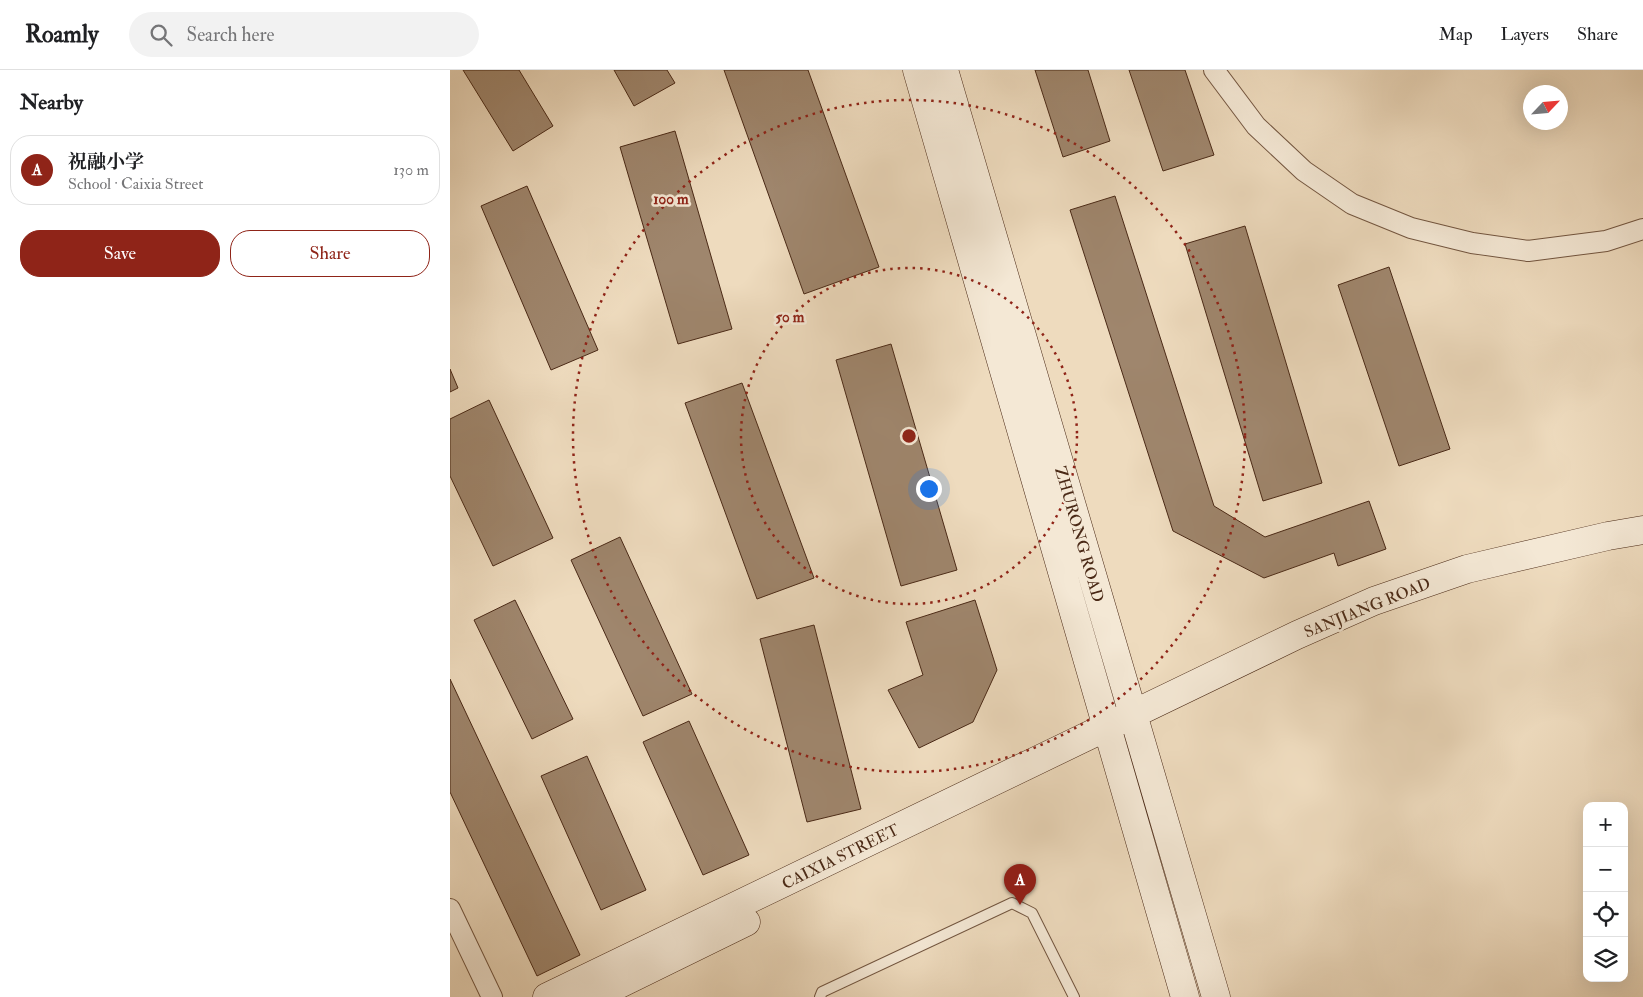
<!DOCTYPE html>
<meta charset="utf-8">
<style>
:root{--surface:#fff;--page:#f2f2f2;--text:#202124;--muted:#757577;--line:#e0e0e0;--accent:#8f2418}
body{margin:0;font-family:"IM FELL Double Pica","Noto Serif SC",serif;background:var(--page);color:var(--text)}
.controls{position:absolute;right:15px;bottom:15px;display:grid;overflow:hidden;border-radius:10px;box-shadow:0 5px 20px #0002}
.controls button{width:45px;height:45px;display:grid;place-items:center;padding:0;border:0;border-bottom:1px solid var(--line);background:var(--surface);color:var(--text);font:25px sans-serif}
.compass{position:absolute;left:1073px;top:15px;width:45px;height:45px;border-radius:50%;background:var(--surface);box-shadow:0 5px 20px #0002;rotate:64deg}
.you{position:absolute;left:478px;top:418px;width:18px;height:18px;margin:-12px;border:4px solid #fff;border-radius:50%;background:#1a73e8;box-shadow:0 0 0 8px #1a73e833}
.badge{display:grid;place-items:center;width:32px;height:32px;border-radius:50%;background:var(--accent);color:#fff;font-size:16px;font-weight:700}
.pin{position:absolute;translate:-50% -41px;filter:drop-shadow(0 1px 2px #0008)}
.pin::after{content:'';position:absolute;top:26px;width:18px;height:15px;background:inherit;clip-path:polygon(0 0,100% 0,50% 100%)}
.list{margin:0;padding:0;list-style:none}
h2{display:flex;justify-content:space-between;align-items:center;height:65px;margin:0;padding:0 20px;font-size:21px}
h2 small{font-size:16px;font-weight:400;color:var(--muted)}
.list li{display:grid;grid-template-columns:32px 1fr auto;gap:15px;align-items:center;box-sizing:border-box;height:70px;margin:0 10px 10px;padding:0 10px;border:1px solid var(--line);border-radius:20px}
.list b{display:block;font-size:19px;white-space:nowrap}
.list p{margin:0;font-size:16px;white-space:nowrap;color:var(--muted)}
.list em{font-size:16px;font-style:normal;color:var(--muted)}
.actions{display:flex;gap:10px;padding:15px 20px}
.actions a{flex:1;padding:11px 0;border:1px solid var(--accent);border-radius:20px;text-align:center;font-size:18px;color:var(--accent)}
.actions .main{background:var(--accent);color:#fff}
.icon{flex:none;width:28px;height:28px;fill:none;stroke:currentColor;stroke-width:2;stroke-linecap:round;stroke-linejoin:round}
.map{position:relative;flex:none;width:1193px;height:927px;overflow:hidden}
header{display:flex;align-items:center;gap:30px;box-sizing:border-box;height:70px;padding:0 25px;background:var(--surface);border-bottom:1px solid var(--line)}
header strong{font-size:24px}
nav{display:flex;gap:28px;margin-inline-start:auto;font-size:18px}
.search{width:350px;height:45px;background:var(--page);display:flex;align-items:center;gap:12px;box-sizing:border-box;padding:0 18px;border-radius:28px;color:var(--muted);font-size:19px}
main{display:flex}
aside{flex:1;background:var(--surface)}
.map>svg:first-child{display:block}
</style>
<header>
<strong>Roamly</strong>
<div class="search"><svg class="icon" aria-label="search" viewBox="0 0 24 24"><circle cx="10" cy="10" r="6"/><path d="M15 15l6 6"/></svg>Search here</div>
<nav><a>Map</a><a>Layers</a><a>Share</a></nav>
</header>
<main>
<aside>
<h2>Nearby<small></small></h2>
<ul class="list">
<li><span class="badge">A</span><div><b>祝融小学</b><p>School · Caixia Street</p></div><em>130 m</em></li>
</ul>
<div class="actions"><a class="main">Save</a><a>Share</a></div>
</aside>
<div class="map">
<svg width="1193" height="927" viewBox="0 0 1193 927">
<rect width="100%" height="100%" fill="#eedbbe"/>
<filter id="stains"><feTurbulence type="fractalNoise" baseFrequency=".004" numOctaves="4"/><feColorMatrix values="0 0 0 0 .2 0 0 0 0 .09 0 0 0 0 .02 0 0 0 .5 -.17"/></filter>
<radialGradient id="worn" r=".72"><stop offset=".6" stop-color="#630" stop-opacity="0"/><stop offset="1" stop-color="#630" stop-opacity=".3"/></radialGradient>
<!-- building -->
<path fill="#9f866d" stroke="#4a2916" d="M13,0H69L103,56L63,81Z
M164,0H217L225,13L184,36Z
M274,0H358L429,197L354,224Z
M585,0H638L660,71L613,87Z
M679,0H735L764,85L713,101Z
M225,61L282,259L228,274L170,77Z
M77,116L148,280L101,300L31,136Z
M665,126L764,436L815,467L919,431L936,479L888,496L884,483L814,508L723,461L620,140Z
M795,156L872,413L813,431L735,174Z
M939,197L1000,379L949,396L888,215Z
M441,274L507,500L451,516L386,290Z
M0,299L8,318L0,322Z
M292,313L364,508L307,529L235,333Z
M39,330L103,468L43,496L0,406V349Z
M170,467L242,624L193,646L121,490Z
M65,530L123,649L82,669L24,550Z
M525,530L547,600L523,652L469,678L438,620L473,605L456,552Z
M364,555L411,739L357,752L310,569Z
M0,609L130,885L87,906L0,722Z
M239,651L299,785L253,805L193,672Z
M137,686L196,820L151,840L91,706Z"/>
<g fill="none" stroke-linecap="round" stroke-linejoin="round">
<!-- lane casing -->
<g stroke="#735640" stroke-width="12">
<path id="lane" d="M370,927L372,922L562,833L582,843L624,927"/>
</g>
<!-- street casing -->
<g stroke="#735640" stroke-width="22">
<path id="street" d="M764,0L806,56L854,101L902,134L961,158L1022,173L1078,181L1156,171L1193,159
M0,839L42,927"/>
</g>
<!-- secondary casing -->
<g stroke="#4a2916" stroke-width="29">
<path id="secondary" d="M467,0L735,927
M494,0L766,927
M97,927L847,565L924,531L1017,499L1158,466L1193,460
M143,927L296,852"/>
</g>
<!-- lane -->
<use href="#lane" stroke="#f4e8d5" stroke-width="10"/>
<!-- street -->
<use href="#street" stroke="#f4e8d5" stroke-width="20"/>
<!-- secondary -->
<use href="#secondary" stroke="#f4e8d5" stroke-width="28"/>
</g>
<!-- distance rings -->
<g fill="none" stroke="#8f2418" stroke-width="2.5" stroke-dasharray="2.5 5">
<circle cx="459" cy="366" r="168"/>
<circle cx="459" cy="366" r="336"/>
</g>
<g text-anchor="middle" stroke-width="5" stroke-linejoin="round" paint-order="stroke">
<!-- street labels -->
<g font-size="16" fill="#4a2916" stroke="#f4e8d5">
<text transform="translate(630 464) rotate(74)" y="6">ZHURONG ROAD</text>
<text transform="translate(917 537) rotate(-22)" y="6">SANJIANG ROAD</text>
<text transform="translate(390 786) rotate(-26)" y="6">CAIXIA STREET</text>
</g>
</g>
<circle cx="459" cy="366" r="8" fill="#8f2418" stroke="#f4e8d5" stroke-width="2.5"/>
<g font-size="15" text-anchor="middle" font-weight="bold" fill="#8f2418" stroke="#f4e8d5" stroke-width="5" stroke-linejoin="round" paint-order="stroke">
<text x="221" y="134">100 m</text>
<text x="340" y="252">50 m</text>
</g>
<rect width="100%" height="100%" filter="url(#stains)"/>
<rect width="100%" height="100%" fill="url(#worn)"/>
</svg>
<div class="controls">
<button>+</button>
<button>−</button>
<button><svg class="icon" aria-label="locate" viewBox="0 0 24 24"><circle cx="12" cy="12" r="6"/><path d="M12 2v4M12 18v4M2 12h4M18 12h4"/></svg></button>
<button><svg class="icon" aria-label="layers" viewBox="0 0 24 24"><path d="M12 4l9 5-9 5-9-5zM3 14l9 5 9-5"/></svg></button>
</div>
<svg class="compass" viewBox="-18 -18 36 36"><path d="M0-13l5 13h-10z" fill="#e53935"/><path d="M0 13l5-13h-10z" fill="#757577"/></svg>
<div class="you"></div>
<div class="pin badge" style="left:570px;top:835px">A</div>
</div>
</main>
